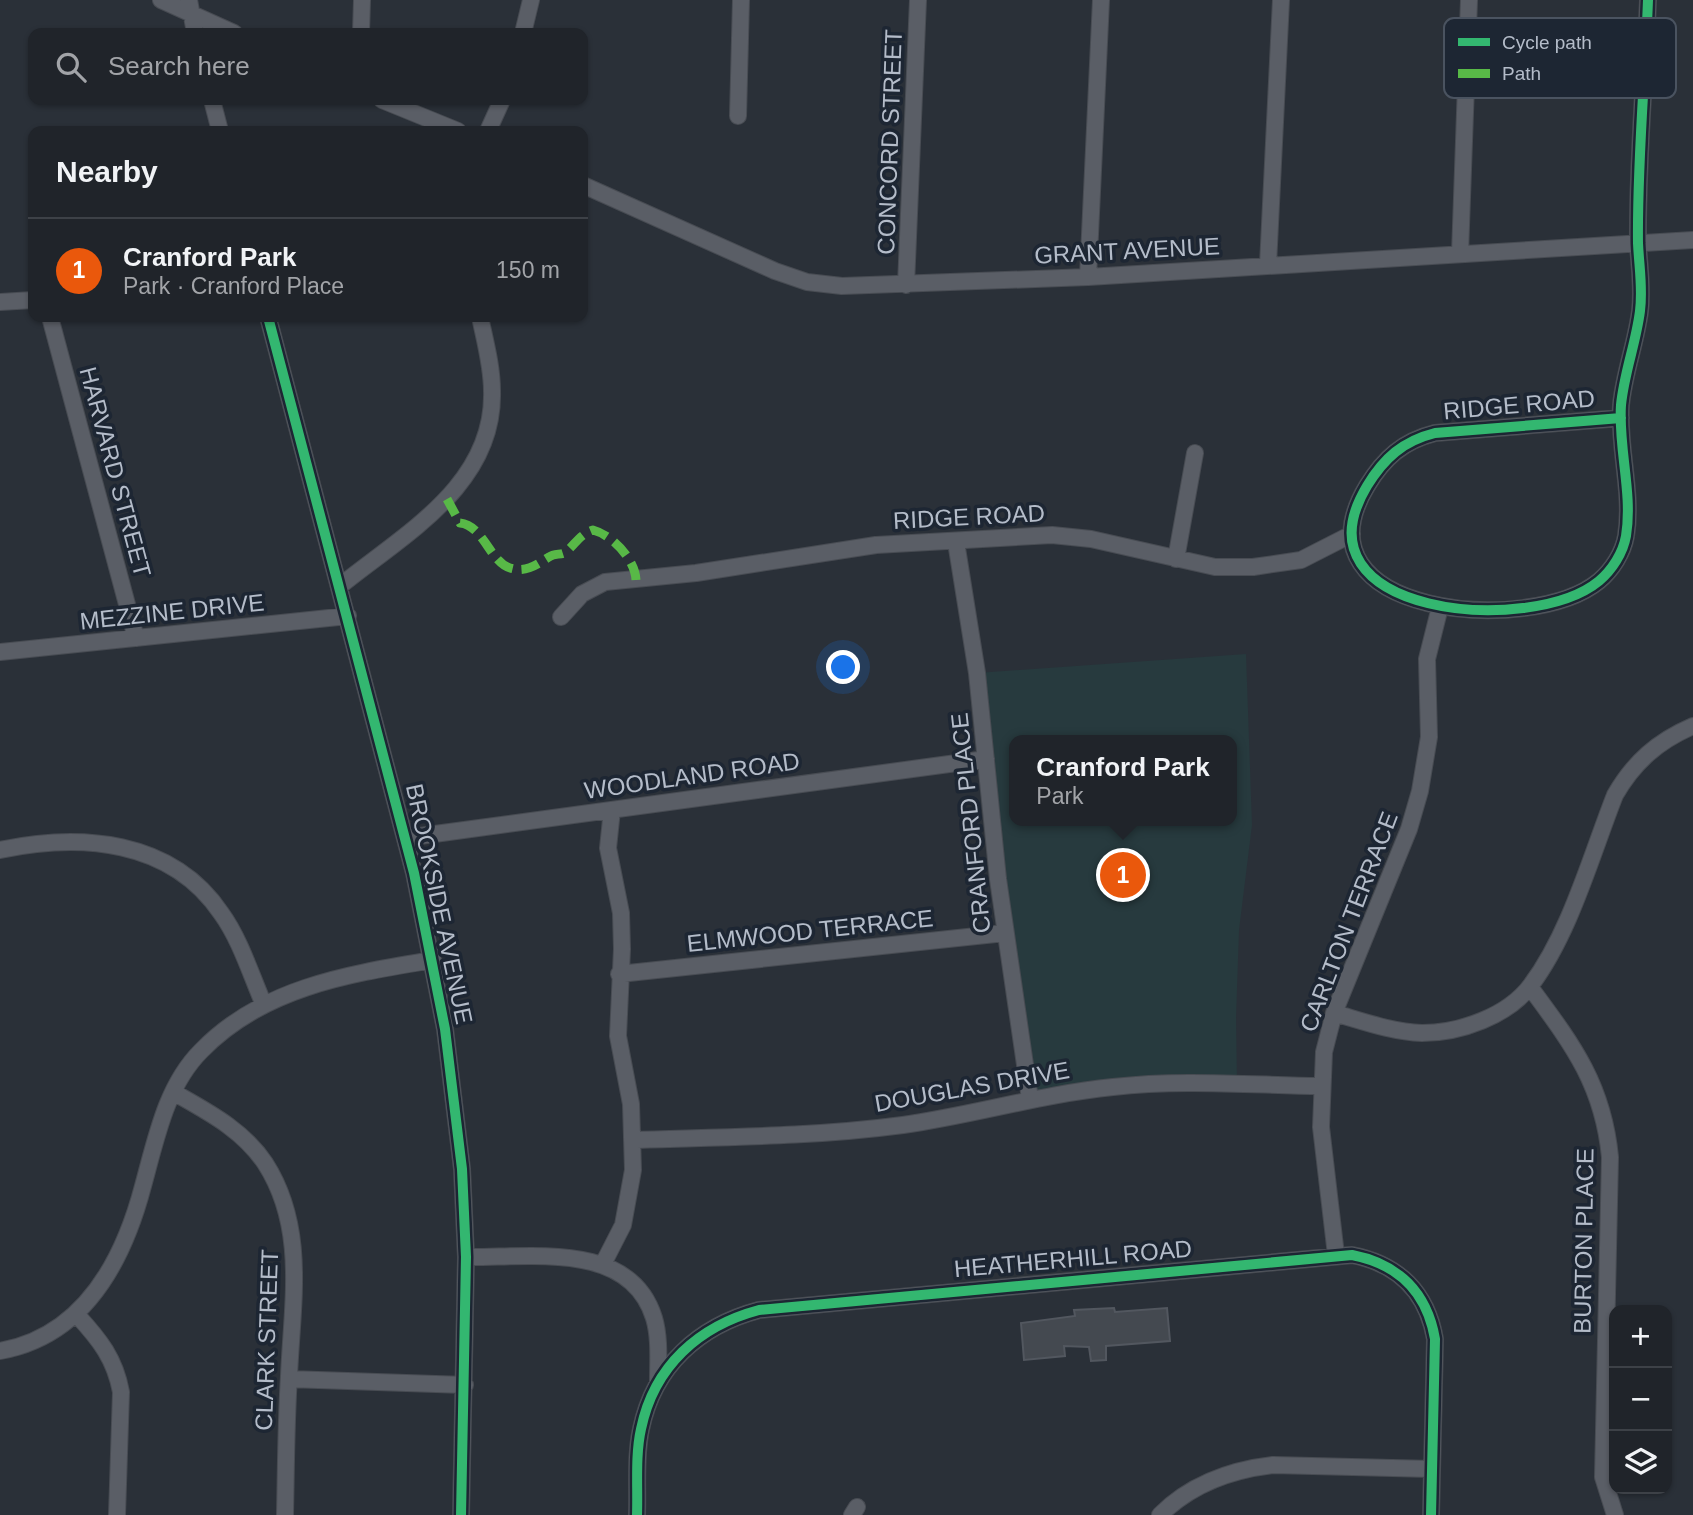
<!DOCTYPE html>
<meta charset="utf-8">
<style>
:root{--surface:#20242a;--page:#282c32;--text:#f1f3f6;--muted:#a2a4a8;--line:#3d4147;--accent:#ea580c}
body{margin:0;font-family:Arial,sans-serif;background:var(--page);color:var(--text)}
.controls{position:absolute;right:21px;bottom:21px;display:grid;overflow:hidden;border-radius:14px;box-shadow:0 2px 5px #0004}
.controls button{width:63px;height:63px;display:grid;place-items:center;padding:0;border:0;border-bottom:2px solid var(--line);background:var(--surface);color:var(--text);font:35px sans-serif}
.you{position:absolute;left:844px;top:668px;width:24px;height:24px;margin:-18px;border:5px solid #fff;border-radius:50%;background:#1a73e8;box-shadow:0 0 0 10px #1a73e833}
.badge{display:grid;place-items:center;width:46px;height:46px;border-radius:50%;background:var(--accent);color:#fff;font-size:23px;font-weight:700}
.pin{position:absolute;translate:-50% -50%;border:4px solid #fff;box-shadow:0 2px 7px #0006}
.popup{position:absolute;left:1009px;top:735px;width:228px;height:91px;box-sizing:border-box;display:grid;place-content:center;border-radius:14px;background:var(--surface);filter:drop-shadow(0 2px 5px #0005);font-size:23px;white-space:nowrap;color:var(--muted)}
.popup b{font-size:26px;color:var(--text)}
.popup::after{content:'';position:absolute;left:50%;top:100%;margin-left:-14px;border:14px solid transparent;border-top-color:var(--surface)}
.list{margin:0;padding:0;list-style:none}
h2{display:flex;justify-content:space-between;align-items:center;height:91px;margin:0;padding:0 28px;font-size:30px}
h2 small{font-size:23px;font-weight:400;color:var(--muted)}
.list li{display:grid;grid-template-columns:46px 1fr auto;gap:21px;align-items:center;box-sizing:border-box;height:105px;padding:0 28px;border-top:2px solid var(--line)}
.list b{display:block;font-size:26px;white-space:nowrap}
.list p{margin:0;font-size:23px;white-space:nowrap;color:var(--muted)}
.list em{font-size:23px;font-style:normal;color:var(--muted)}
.icon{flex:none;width:38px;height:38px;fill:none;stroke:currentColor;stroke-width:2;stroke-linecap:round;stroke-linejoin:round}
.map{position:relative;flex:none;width:1693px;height:1515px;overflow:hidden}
.search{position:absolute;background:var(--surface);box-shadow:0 2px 5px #0004;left:28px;top:28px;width:560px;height:77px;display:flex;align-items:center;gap:18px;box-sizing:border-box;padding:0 24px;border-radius:14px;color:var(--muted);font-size:26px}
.panel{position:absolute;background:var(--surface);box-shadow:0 2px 5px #0004;left:28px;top:126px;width:560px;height:196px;border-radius:14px}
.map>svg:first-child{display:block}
</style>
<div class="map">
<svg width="1693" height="1515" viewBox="0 0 1693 1515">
<rect width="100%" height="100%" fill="#2a3038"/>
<!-- green -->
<path fill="#273a3e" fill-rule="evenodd" d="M1246,654L1252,825L1239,930L1236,1017L1237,1085L1030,1099L977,673ZM1014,740H1232V821H1014Z"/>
<!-- building -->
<path fill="#444950" stroke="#52575f" stroke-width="2" d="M1114,1308L1115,1312L1167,1308L1170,1341L1106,1346V1360L1091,1361L1089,1347L1064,1346L1065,1356L1024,1360L1021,1323L1075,1316L1074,1310Z"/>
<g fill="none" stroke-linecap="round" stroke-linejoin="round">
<!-- minor casing -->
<g stroke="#484c53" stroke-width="18">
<path id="minor" d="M161,0L234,33
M189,0L195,33
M361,33L362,0
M523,33L531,0
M212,100L220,131
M382,100L458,131
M738,116L741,0
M488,131L502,100
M583,185L775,271L807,282L842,286L1088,277L1693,240
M1460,254L1469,0
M1268,265L1281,0
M1088,277L1101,0
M906,285L918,0
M0,302L33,300
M50,317L136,638
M268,317L414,873L445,1029L462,1169L466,1257L461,1515
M1621,418L1435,433C1403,441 1384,458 1367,486C1289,616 1531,637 1599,581C1612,570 1623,553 1626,536C1633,493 1618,448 1621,405C1624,373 1636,343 1640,311C1643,288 1639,266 1638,243C1637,162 1645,81 1648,0
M956,542L977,673L998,879L1030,1099
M1176,559L1195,453
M340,586C404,534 495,485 492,391C492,366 485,341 480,317
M561,617L582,594L605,582L696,573L876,545L1052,535L1091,539L1215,567H1253L1301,560L1352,534
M0,652L348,616
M405,838L986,759
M0,850C80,833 171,839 221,913C240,939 251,975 264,1005
M619,974L1005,933
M1530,987C1572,1044 1603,1084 1610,1157L1603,1477L1615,1515
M1334,1013C1362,1021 1392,1032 1422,1033C1460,1033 1508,1016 1531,985C1570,933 1591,856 1615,795C1634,762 1658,741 1693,726
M173,1092C208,1112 242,1129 265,1163C307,1228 292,1303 289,1376C286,1422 286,1469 285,1515
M632,1140C722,1137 813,1137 903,1125C974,1115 1042,1094 1113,1087C1181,1079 1252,1085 1320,1086
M1336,1255L1321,1127L1324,1052L1334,1013L1409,829L1420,791L1429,737L1427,659L1440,607
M466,1257C529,1258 630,1240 654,1318C660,1338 658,1361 658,1382
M603,1264L623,1225L633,1170L631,1104L618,1036L622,949L621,913L608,848L612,810
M77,1315C100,1340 115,1359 121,1392L117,1515
M0,1351C84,1336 123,1262 143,1186C156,1139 166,1086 201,1051C263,987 349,974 433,960
M289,1379L465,1385
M637,1515C638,1487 635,1456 641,1429C654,1366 699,1326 759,1310L1352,1255C1399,1264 1427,1293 1435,1339L1431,1515
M852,1515L857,1507
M1160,1515C1191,1484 1230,1470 1273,1465L1432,1469"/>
</g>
<!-- minor -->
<use href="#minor" stroke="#5a5e66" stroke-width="16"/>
<!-- quiet -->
<path stroke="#58b947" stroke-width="9" stroke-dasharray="18 9" stroke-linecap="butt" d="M447,499L460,523C483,525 490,562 510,568C526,573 536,565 549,557C554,553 560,555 564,553C574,547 578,535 593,530C612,535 635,559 636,580"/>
<!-- cycleway casing -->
<g stroke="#1d2633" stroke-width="15">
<path id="cycleway" d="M268,317L414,873L445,1029L462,1169L466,1257L461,1515
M1621,418L1435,433C1403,441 1384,458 1367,486C1289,616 1531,637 1599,581C1612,570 1623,553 1626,536C1633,493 1618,448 1621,405C1624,373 1636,343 1640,311C1643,288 1639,266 1638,243C1637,162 1645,81 1648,0
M637,1515C638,1487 635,1456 641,1429C654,1366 699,1326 759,1310L1352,1255C1399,1264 1427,1293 1435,1339L1431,1515"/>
</g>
<!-- cycleway -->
<use href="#cycleway" stroke="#33b770" stroke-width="10"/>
</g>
<g text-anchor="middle" stroke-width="7" stroke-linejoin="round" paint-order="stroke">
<!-- street labels -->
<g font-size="24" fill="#b4bcc9" stroke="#1d2633">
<text transform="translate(890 142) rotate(-88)" y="8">CONCORD STREET</text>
<text transform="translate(1127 251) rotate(-3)" y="8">GRANT AVENUE</text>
<text transform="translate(1519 405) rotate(-5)" y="8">RIDGE ROAD</text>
<text transform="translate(115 472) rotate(75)" y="8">HARVARD STREET</text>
<text transform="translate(969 517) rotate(-3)" y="8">RIDGE ROAD</text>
<text transform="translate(172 612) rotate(-6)" y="8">MEZZINE DRIVE</text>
<text transform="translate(692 776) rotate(-8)" y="8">WOODLAND ROAD</text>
<text transform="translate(971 823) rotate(-96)" y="8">CRANFORD PLACE</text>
<text transform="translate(439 904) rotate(78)" y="8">BROOKSIDE AVENUE</text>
<text transform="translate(1349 922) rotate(-69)" y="8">CARLTON TERRACE</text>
<text transform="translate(810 931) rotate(-6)" y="8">ELMWOOD TERRACE</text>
<text transform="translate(972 1087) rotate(-10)" y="8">DOUGLAS DRIVE</text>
<text transform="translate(1584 1241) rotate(-89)" y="8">BURTON PLACE</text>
<text transform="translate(1073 1259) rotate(-5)" y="8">HEATHERHILL ROAD</text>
<text transform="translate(267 1340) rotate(-88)" y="8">CLARK STREET</text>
</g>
</g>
<!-- legend -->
<rect x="1444" y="18" width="232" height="80" rx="10" fill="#1d2633" stroke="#4a5360" stroke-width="2"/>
<rect x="1458" y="38" width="32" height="8" fill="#33b770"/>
<rect x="1458" y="69" width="32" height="9" fill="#58b947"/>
<g font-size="19" fill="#b4bcc9">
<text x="1502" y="49">Cycle path</text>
<text x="1502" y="80">Path</text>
</g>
</svg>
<div class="controls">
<button>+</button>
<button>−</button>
<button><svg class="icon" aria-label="layers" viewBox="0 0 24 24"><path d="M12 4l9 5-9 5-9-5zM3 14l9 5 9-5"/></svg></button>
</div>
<div class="you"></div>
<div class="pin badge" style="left:1123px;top:875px">1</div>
<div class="popup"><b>Cranford Park</b>Park</div>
<div class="search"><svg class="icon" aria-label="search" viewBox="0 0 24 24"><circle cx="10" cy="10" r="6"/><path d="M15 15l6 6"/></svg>Search here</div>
<section class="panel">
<h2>Nearby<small></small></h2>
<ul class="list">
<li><span class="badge">1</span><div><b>Cranford Park</b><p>Park · Cranford Place</p></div><em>150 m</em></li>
</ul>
</section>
</div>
